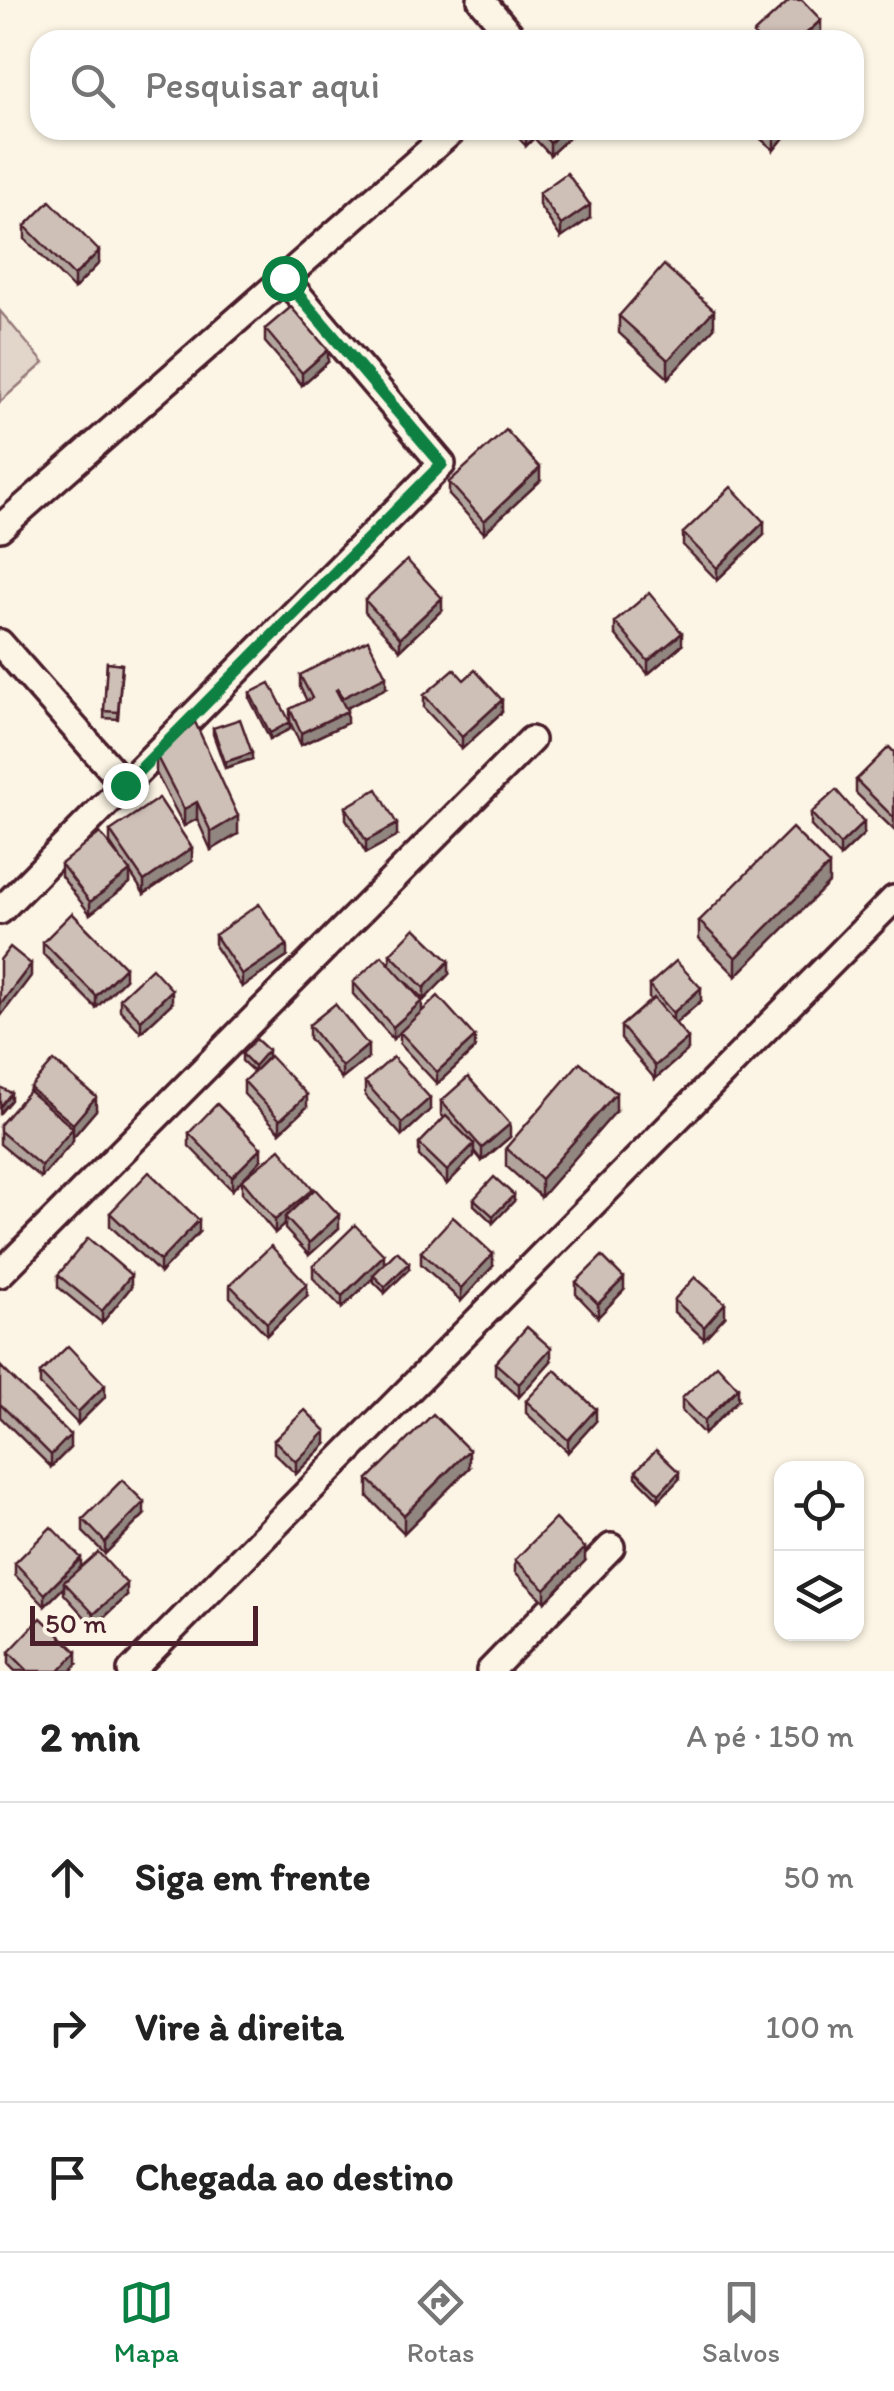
<!DOCTYPE html>
<html lang="pt">
<meta charset="utf-8">
<style>
:root{--surface:#fff;--page:#f6f6f6;--text:#222;--muted:#767676;--line:#e0e0e0;--accent:#0b8043}
body{margin:0;font-family:Itim,sans-serif;background:var(--page);color:var(--text)}
.controls{position:absolute;right:30px;bottom:30px;display:grid;overflow:hidden;border-radius:20px;box-shadow:0 2px 8px #0004}
.controls button{width:90px;height:90px;display:grid;place-items:center;padding:0;border:0;border-bottom:2px solid var(--line);background:var(--surface);color:var(--text);font:50px sans-serif}
.scale{position:absolute;left:30px;bottom:25px;width:228px;box-sizing:border-box;padding-left:10px;border:5px solid #4a1f2b;border-top:0;font-size:28px;line-height:35px;white-space:nowrap;color:#4a1f2b;-webkit-text-stroke:8px #fcf5e5;paint-order:stroke}
.stop{position:absolute;width:30px;height:30px;margin:-22px;border:8px solid #0b8043;border-radius:50%;background:#fff}
.stop.end{background:#0b8043;border-color:#fff;box-shadow:0 2px 10px #0008}
.list{margin:0;padding:0;list-style:none}
h2{display:flex;justify-content:space-between;align-items:center;height:130px;margin:0;padding:0 40px;font-size:42px}
h2 small{font-size:32px;font-weight:400;color:var(--muted)}
.list li{display:grid;grid-template-columns:65px 1fr auto;gap:30px;align-items:center;box-sizing:border-box;height:150px;padding:0 40px;border-top:2px solid var(--line)}
.list b{display:block;font-size:38px;white-space:nowrap}
.list em{font-size:32px;font-style:normal;color:var(--muted)}
.icon{flex:none;width:55px;height:55px;fill:none;stroke:currentColor;stroke-width:2;stroke-linecap:round;stroke-linejoin:round}
.map{position:relative;flex:none;width:894px;height:1671px;overflow:hidden}
.search{position:absolute;background:var(--surface);box-shadow:0 2px 8px #0004;left:30px;right:30px;top:30px;height:110px;display:flex;align-items:center;gap:25px;box-sizing:border-box;padding:0 35px;border-radius:30px;color:var(--muted);font-size:38px}
.sheet{height:580px;background:var(--surface)}
nav{display:flex;justify-content:space-around;align-items:center;box-sizing:border-box;height:140px;border-top:2px solid var(--line);background:var(--surface);font-size:28px;color:var(--muted)}
nav a{display:grid;justify-items:center;gap:5px}
nav .on{color:var(--accent)}
.map>svg:first-child{display:block}
</style>
<div class="map">
<svg width="894" height="1671" viewBox="0 0 894 1671">
<rect width="100%" height="100%" fill="#fcf5e5"/>
<filter id="ink" filterUnits="userSpaceOnUse"><feTurbulence type="fractalNoise" baseFrequency=".01" numOctaves="2"/><feDisplacementMap in="SourceGraphic" scale="20" xChannelSelector="R" yChannelSelector="G"/><feConvolveMatrix kernelMatrix="1 2 1 2 8 2 1 2 1" color-interpolation-filters="sRGB"/></filter>
<g filter="url(#ink)">
<!-- green -->
<path fill="#e2d5ca" stroke="#967a7a" stroke-width="2.5" d="M0,311L44,363L0,402Z"/>
<g fill="none" stroke-linecap="round" stroke-linejoin="round">
<!-- street casing -->
<g stroke="#4a1f2b" stroke-width="32">
<path id="street" d="M481,0L515,40
M0,528L453,130
M0,643L125,785
M0,911L442,464L284,278
M0,1274L531,740
M131,1671L894,899
M490,1671L611,1547"/>
</g>
<!-- street -->
<use href="#street" stroke="#fcf5e5" stroke-width="25"/>
</g>
<!-- wall -->
<path fill="#b2a59d" stroke="#4a1f2b" stroke-width="2.5" d="M511,130H576V131L550,155L534,138L526,146Z
M750,130H790L774,150Z
M539,193L590,218L561,238L539,205Z
M25,226L99,263L74,289L25,239Z
M619,316L714,328L668,378L619,333Z
M265,329L328,362L302,385L265,342Z
M540,481L484,533L449,495V482Z
M683,533L764,535L717,580L683,545Z
M365,600L442,610L400,650L365,612Z
M615,622L682,645L648,674L615,634Z
M107,662L122,664L118,719L104,718Z
M300,675L386,688L345,709L347,723L301,745L290,722V709L307,701L300,687Z
M464,680L502,712L462,749L424,708V695Z
M250,693L290,729L270,739L250,699Z
M213,728L252,759L225,768L213,734Z
M894,752V830L856,793V780Z
M156,755L238,834L211,850L197,819L184,826L156,773Z
M346,807L397,836L366,853L346,819Z
M811,813L864,834L840,857L811,826Z
M110,831L192,861L144,894L130,872V883L90,914L61,876V864H124L110,843Z
M829,883L736,976L699,939V921Z
M215,935L287,957L242,987L215,947Z
M43,942L125,979L96,1008L43,954Z
M390,954L449,974L424,1000L404,980L422,1012L475,1049L437,1084L400,1044V1033L393,1039L353,994V982L390,964Z
M649,985L701,1001L676,1023L688,1050L655,1079L621,1039V1026L651,1000L649,998Z
M120,998L172,1003L141,1032L120,1010Z
M309,1025L368,1058L342,1079L309,1038Z
M242,1054L268,1057L254,1072L307,1107L280,1132L244,1094V1081L254,1072L242,1061Z
M365,1082L430,1110L402,1136L365,1095Z
M30,1088L96,1110L73,1137V1141L41,1178L0,1144V1125L30,1092Z
M441,1101L510,1137L482,1161L474,1151V1156L447,1184L419,1156V1144L444,1118L441,1114Z
M616,1111L541,1197L506,1166V1148Z
M189,1133L261,1160L232,1190L189,1146Z
M242,1180L313,1192L339,1228L309,1255L285,1229V1224L275,1233L242,1193Z
M474,1199L514,1201L493,1223L474,1205Z
M110,1213L199,1232L160,1273L110,1226Z
M421,1252L493,1266L461,1301L421,1264Z
M384,1264L409,1269L385,1293L373,1281V1278L342,1308L313,1278V1266Z
M58,1275L131,1287L102,1323L58,1287Z
M576,1282L624,1290L598,1317L576,1294Z
M230,1285L307,1296L267,1335L230,1297Z
M674,1300L725,1316L704,1339L674,1312Z
M551,1361L519,1397L495,1375V1363Z
M0,1366L70,1448L51,1467L0,1417Z
M40,1373L105,1397L78,1424L40,1385Z
M682,1398L738,1400L704,1434L682,1411Z
M526,1401L596,1421L568,1452L526,1413Z
M274,1440L326,1444L296,1474L274,1453Z
M469,1468L404,1533L368,1497V1479Z
M636,1471L679,1479L659,1500L636,1477Z
M144,1515L105,1554L83,1532V1519Z
M515,1560L585,1561L545,1602L515,1572Z
M15,1563L81,1567L127,1596L94,1627L64,1594V1587L45,1606L15,1575Z
M9,1652L77,1664L71,1671H15L9,1665Z"/>
<!-- shaded-wall -->
<path fill="#918680" stroke="#4a1f2b" stroke-width="2.5" d="M821,20V32L812,40H799Z
M530,130H534V138L526,146V134Z
M563,130L576,131L550,155V143Z
M780,130H790L774,150V137Z
M590,205V218L561,238V225Z
M99,251V263L74,289V276Z
M714,310V328L668,378V360Z
M328,350V362L302,385V373Z
M540,468V481L484,533V521Z
M764,522V535L717,580V568Z
M442,598V610L400,650V638Z
M682,633V645L648,674V661Z
M386,676V688L342,710V698Z
M502,700V712L462,749V737Z
M347,711V723L301,745V733Z
M290,722V729L270,739V733Z
M252,753V759L225,768V762Z
M197,802V819L184,826V809Z
M238,816V834L211,850V832Z
M864,822V834L840,857V845Z
M397,824V836L366,853V841Z
M192,848V861L144,894V881Z
M829,865V883L736,976V958Z
M130,871V883L90,914V902Z
M287,945V957L242,987V975Z
M449,961V974L424,1000V988Z
M31,964V976L0,1017V1005Z
M125,967V979L96,1008V996Z
M701,988V1001L673,1025V1013Z
M172,990V1003L141,1032V1020Z
M422,1001V1013L393,1039V1027Z
M475,1037V1049L437,1084V1072Z
M688,1038V1050L655,1079V1066Z
M368,1045V1058L342,1079V1067Z
M268,1050V1057L254,1072V1066Z
M11,1093V1100L0,1113V1107Z
M616,1093V1111L541,1197V1179Z
M307,1095V1107L280,1132V1120Z
M96,1097V1110L73,1137V1124Z
M430,1098V1110L402,1136V1123Z
M510,1124V1137L482,1161V1148Z
M73,1128V1141L41,1178V1166Z
M474,1144V1156L447,1184V1171Z
M261,1148V1160L232,1190V1177Z
M313,1189V1201L285,1217V1224L275,1233V1220Z
M514,1195V1201L493,1223V1216Z
M339,1215V1228L309,1255V1243Z
M199,1220V1232L160,1273V1261Z
M493,1254V1266L461,1301V1288Z
M384,1255V1267L373,1275V1278L342,1308V1296Z
M409,1263V1269L385,1293V1287Z
M131,1275V1287L102,1323V1311Z
M624,1278V1290L598,1317V1304Z
M307,1284V1296L267,1335V1323Z
M725,1303V1316L704,1339V1327Z
M551,1348V1361L519,1397V1384Z
M105,1385V1397L78,1424V1412Z
M738,1388V1400L704,1434V1421Z
M596,1409V1421L568,1452V1440Z
M326,1431V1444L296,1474V1462Z
M70,1435V1448L51,1467V1455Z
M469,1450V1468L404,1533V1515Z
M679,1472V1479L659,1500V1494Z
M144,1502V1515L105,1554V1542Z
M585,1548V1561L545,1602V1589Z
M81,1558V1570L64,1582V1587L45,1606V1594Z
M127,1584V1596L94,1627V1614Z
M77,1652V1664L71,1671H59Z"/>
<!-- building -->
<path fill="#cfc0b7" stroke="#4a1f2b" stroke-width="2.5" d="M790,0H802L821,20L799,40H759L753,34Z
M538,130H563L550,143Z
M765,130H780L774,137Z
M567,173L590,205L561,225L539,193Z
M50,201L99,251L74,276L25,226Z
M664,265L714,310L668,360L619,316Z
M291,307L328,350L302,373L265,329Z
M506,430L540,468L484,521L449,482Z
M731,487L764,522L717,568L683,533Z
M407,560L442,598L400,638L365,600Z
M649,593L682,633L648,661L615,622Z
M368,640L386,676L342,698L338,689L336,690L347,711L301,733L290,709L312,698L300,675Z
M107,662L122,664L118,712L104,711Z
M454,669L464,680L475,670L502,700L462,737L424,695Z
M270,683L290,722L270,733L250,693Z
M240,719L252,753L225,762L213,728Z
M195,722L238,816L211,832L197,802L184,809L156,755Z
M889,747L894,752V818L856,780Z
M377,789L397,824L366,841L346,807Z
M836,790L864,822L840,845L811,813Z
M159,798L192,848L144,881L110,831Z
M792,828L829,865L736,958L699,921Z
M100,833L130,871L90,902L61,864Z
M259,904L287,945L242,975L215,935Z
M72,913L125,967L96,996L43,942Z
M415,928L449,961L424,988L390,954Z
M10,947L31,964L0,1005V960Z
M382,956L422,1001L393,1027L353,982Z
M676,961L701,988L673,1013L649,985Z
M152,968L172,990L141,1020L120,998Z
M438,996L475,1037L437,1072L400,1032Z
M654,998L688,1038L655,1066L621,1026Z
M335,1004L368,1045L342,1067L309,1025Z
M256,1039L268,1050L254,1066L242,1054Z
M270,1056L307,1095L280,1120L244,1081Z
M393,1057L430,1098L402,1123L365,1082Z
M54,1061L96,1097L73,1124L30,1088Z
M580,1062L616,1093L541,1179L506,1148Z
M468,1077L510,1124L482,1148L441,1101Z
M0,1087L11,1093L0,1107Z
M29,1091L73,1128L41,1166L0,1131V1125Z
M217,1104L261,1148L232,1177L189,1133Z
M446,1116L474,1144L447,1171L419,1144Z
M280,1149L313,1189L275,1220L242,1180Z
M149,1172L199,1220L160,1261L110,1213Z
M494,1177L514,1195L493,1216L474,1199Z
M315,1189L339,1215L309,1243L285,1217Z
M453,1217L493,1254L461,1288L421,1252Z
M355,1225L384,1255L342,1296L313,1266Z
M88,1238L131,1275L102,1311L58,1275Z
M271,1246L307,1284L267,1323L230,1285Z
M397,1251L409,1263L385,1287L373,1275Z
M602,1256L624,1278L598,1304L576,1282Z
M695,1277L725,1303L704,1327L674,1300Z
M527,1327L551,1348L519,1384L495,1363Z
M68,1346L105,1385L78,1412L40,1373Z
M717,1365L738,1388L704,1421L682,1398Z
M0,1366L70,1435L51,1455L0,1404Z
M555,1370L596,1409L568,1440L526,1401Z
M305,1410L326,1431L296,1462L274,1440Z
M433,1414L469,1450L404,1515L368,1479Z
M656,1450L679,1472L659,1494L636,1471Z
M122,1480L144,1502L105,1542L83,1519Z
M555,1519L585,1548L545,1589L515,1560Z
M51,1527L81,1558L45,1594L15,1563Z
M98,1552L127,1584L94,1614L64,1582Z
M41,1618L77,1652L59,1671H28L9,1652Z"/>
</g>
<g fill="none" stroke-linecap="round" stroke-linejoin="round" filter="url(#ink)">
<!-- route -->
<path stroke="#0b8043" stroke-width="12" d="M125,785L442,464L284,278"/>
</g>
</svg>
<div class="controls">
<button><svg class="icon" aria-label="locate" viewBox="0 0 24 24"><circle cx="12" cy="12" r="6"/><path d="M12 2v4M12 18v4M2 12h4M18 12h4"/></svg></button>
<button><svg class="icon" aria-label="layers" viewBox="0 0 24 24"><path d="M12 4l9 5-9 5-9-5zM3 14l9 5 9-5"/></svg></button>
</div>
<div class="scale">50 m</div>
<div class="stop" style="left:284px;top:278px"></div>
<div class="stop end" style="left:125px;top:785px"></div>
<div class="search"><svg class="icon" aria-label="search" viewBox="0 0 24 24"><circle cx="10" cy="10" r="6"/><path d="M15 15l6 6"/></svg>Pesquisar aqui</div>
</div>
<section class="sheet">
<h2>2 min<small>A pé · 150 m</small></h2>
<ul class="list">
<li><svg class="icon" aria-label="ahead" viewBox="0 0 24 24"><path d="M12 20V5M6 11l6-6 6 6"/></svg><div><b>Siga em frente</b></div><em>50 m</em></li>
<li><svg class="icon" aria-label="right" viewBox="0 0 24 24"><path d="M7 20v-9h11M14 6l5 5-5 5"/></svg><div><b>Vire à direita</b></div><em>100 m</em></li>
<li><svg class="icon" aria-label="arrive" viewBox="0 0 24 24"><path d="M6 21V4h12l-3 4 3 4H6"/></svg><div><b>Chegada ao destino</b></div></li>
</ul>
</section>
<nav>
<a class="on"><svg class="icon" aria-label="map" viewBox="0 0 24 24"><path d="M3 6l6-2 6 2 6-2v14l-6 2-6-2-6 2zM9 4v14M15 6v14"/></svg>Mapa</a>
<a><svg class="icon" aria-label="directions" viewBox="0 0 24 24"><path d="M12 3l9 9-9 9-9-9zM9 14v-3h6M13 9l2 2-2 2"/></svg>Rotas</a>
<a><svg class="icon" aria-label="saved" viewBox="0 0 24 24"><path d="M7 4h10v16l-5-4-5 4z"/></svg>Salvos</a>
</nav>
